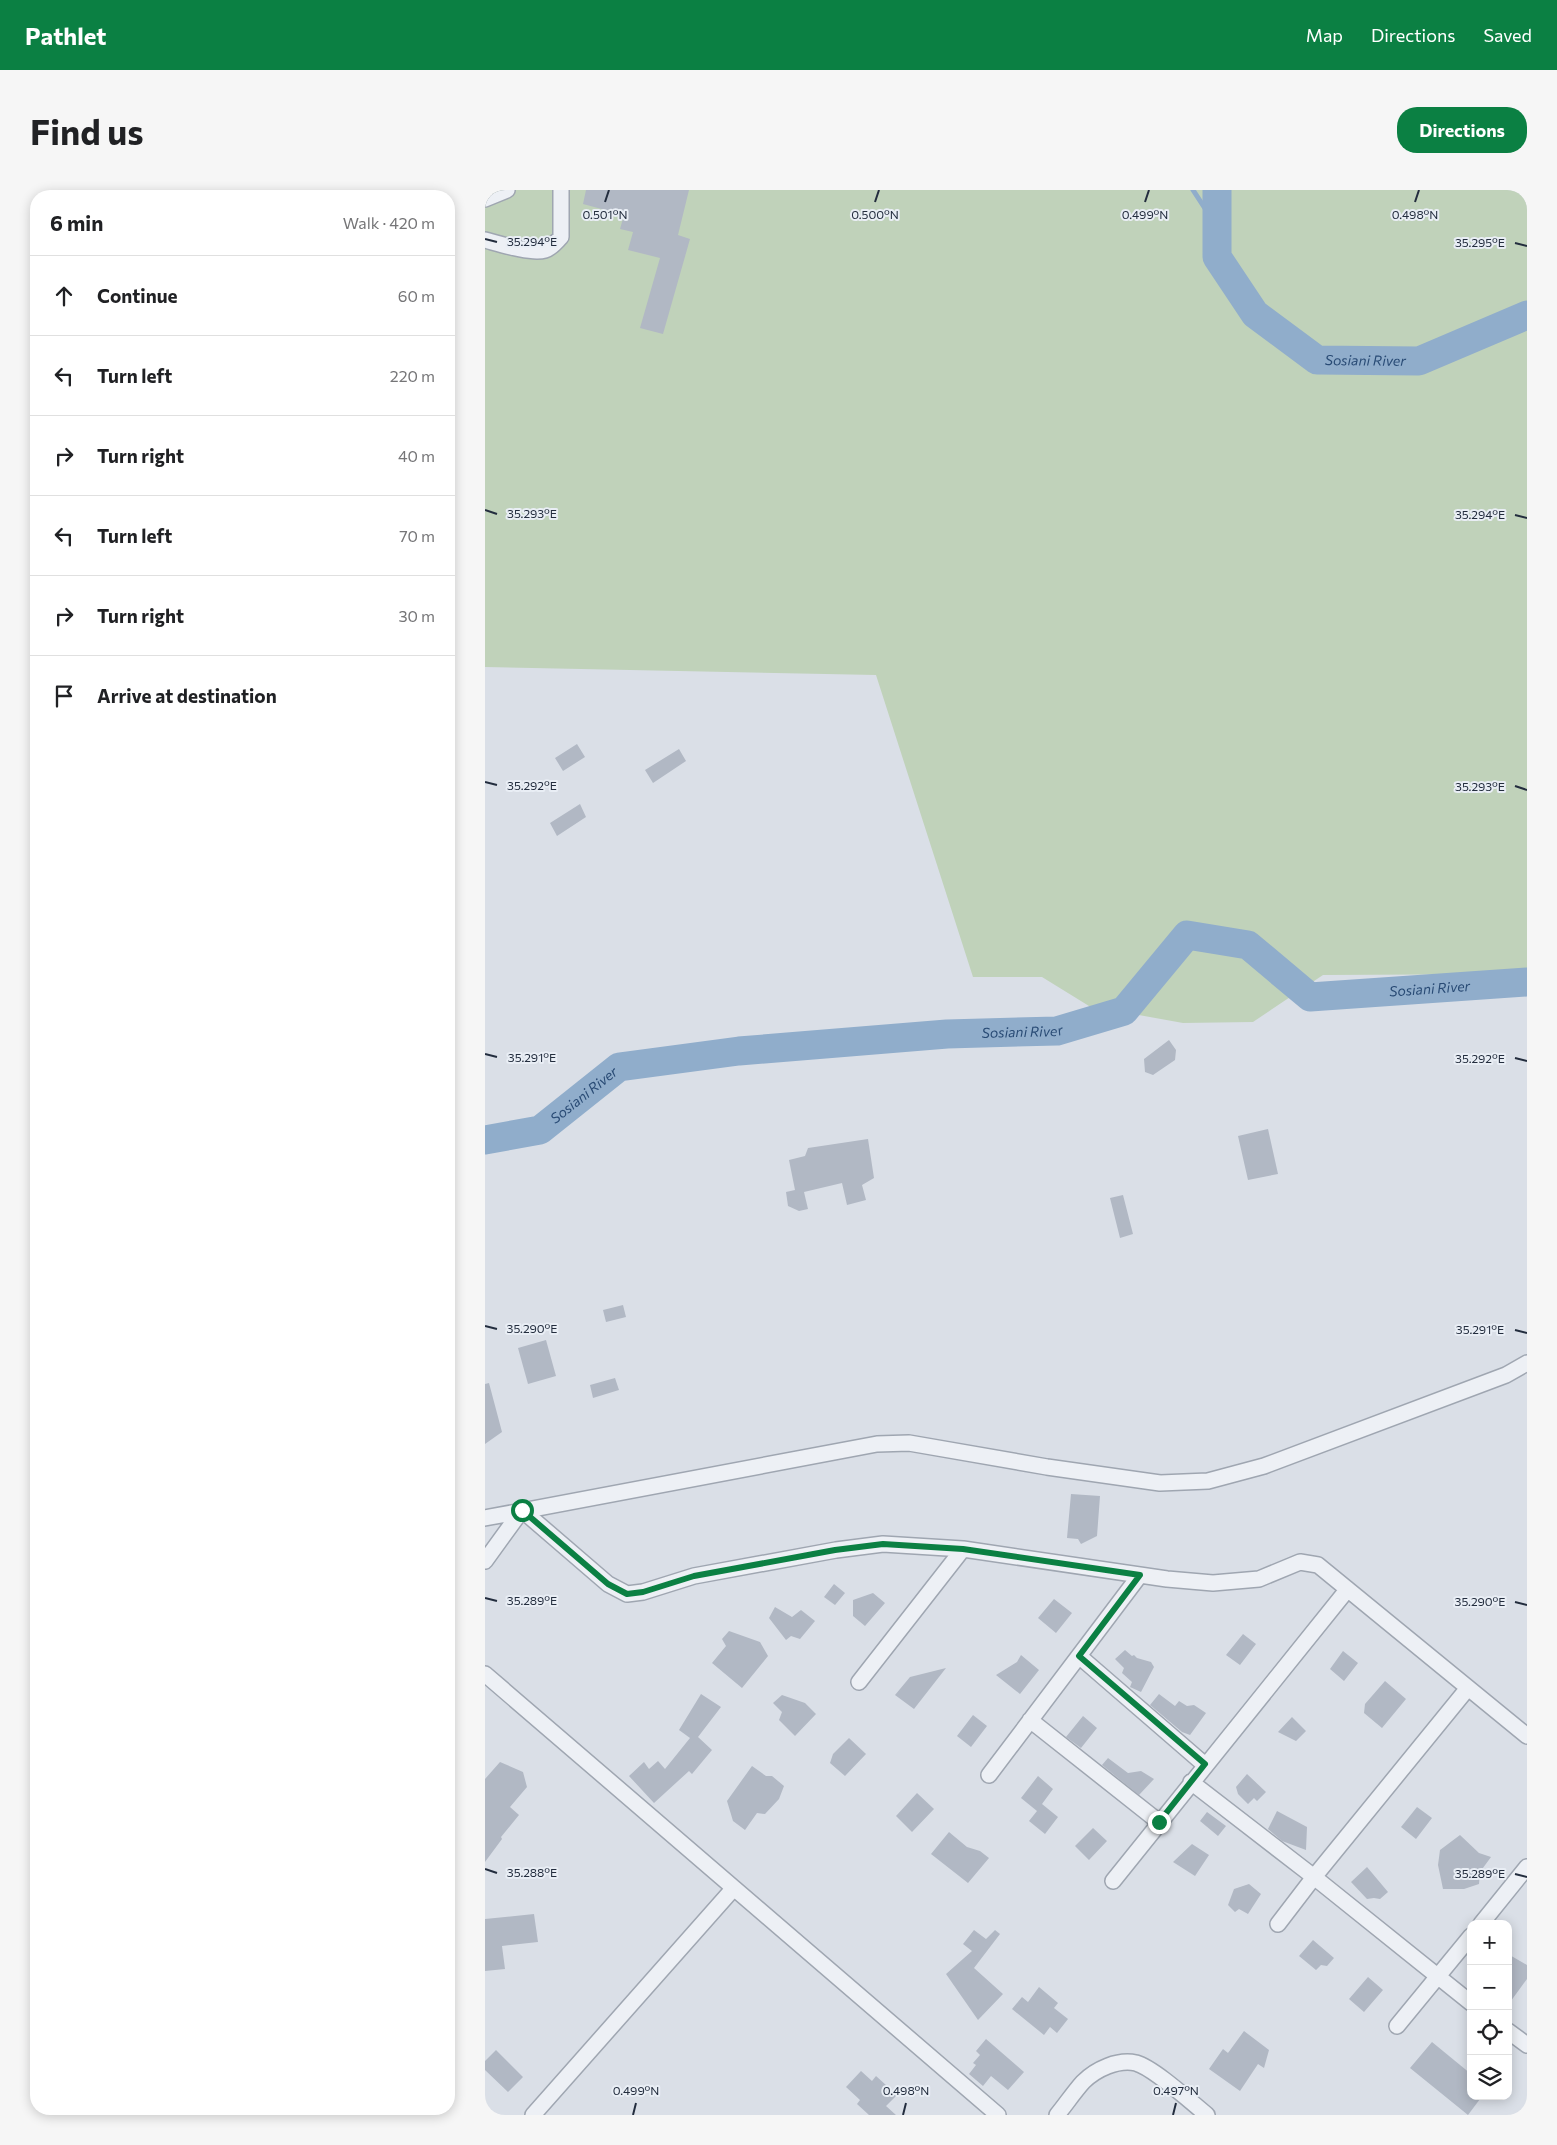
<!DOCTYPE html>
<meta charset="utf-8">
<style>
:root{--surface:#fff;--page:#f6f6f6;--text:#202124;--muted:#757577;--line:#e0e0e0;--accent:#0b8043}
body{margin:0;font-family:Commissioner,sans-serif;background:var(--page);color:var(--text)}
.controls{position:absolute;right:15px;bottom:15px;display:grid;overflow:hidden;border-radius:10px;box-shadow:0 2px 12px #0003}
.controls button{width:45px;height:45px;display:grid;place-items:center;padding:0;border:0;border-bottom:1px solid var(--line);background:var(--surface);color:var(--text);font:25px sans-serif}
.stop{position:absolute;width:15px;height:15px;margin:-11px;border:4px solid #0b8043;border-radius:50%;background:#fff}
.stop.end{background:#0b8043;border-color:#fff;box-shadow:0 1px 5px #0008}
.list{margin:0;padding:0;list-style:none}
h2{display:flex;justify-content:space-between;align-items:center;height:65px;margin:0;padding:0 20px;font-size:21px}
h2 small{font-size:16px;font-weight:400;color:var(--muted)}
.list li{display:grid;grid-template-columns:32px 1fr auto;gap:15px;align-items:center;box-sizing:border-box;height:80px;padding:0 20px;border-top:1px solid var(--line)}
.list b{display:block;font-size:19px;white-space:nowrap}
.list em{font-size:16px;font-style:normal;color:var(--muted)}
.icon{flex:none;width:28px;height:28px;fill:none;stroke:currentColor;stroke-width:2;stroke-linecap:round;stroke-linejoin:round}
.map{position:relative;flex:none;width:1042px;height:1925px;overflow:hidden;border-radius:20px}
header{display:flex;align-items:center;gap:30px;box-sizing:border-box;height:70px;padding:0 25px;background:var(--accent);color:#fff}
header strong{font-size:24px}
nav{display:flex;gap:28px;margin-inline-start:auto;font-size:18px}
.intro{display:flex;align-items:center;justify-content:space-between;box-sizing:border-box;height:120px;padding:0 30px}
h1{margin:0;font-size:35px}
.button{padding:12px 22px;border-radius:20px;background:var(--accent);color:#fff;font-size:18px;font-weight:700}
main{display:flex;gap:30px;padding:0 30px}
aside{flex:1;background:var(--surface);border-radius:20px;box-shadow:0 2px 12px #0003}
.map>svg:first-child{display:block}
</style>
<header>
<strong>Pathlet</strong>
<nav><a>Map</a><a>Directions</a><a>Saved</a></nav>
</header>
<div class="intro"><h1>Find us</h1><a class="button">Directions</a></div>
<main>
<aside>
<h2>6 min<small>Walk · 420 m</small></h2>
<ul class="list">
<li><svg class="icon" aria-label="ahead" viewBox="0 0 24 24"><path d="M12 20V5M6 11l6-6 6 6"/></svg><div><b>Continue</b></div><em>60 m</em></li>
<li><svg class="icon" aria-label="left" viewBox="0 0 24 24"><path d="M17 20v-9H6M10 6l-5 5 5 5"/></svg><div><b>Turn left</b></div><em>220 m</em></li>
<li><svg class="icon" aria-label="right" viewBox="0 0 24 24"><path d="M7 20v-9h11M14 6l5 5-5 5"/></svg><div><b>Turn right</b></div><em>40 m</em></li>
<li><svg class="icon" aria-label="left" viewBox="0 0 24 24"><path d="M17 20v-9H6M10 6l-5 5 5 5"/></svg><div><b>Turn left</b></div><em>70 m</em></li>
<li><svg class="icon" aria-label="right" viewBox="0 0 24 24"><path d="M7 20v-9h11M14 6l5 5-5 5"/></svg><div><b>Turn right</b></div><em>30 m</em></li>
<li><svg class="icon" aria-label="arrive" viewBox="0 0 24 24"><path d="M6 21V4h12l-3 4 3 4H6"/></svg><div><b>Arrive at destination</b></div></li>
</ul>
</aside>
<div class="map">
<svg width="1042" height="1925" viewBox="0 0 1042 1925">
<rect width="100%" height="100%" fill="#dadfe7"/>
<!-- green -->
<path fill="#c0d2ba" d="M0,0H1042V784L838,785L768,832L698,833L604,816L557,787H488L391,485L0,477Z"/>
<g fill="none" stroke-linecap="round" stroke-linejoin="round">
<!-- stream -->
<path stroke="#90adcb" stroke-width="5" d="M708,0L721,20L732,26"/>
<!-- river -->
<g stroke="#90adcb" stroke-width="29">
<path id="s1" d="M732,0V67L770,124L832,170L934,171L1042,125"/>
<path id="s2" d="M0,950L55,940L134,877L254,861L462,844L572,841L639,821L702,745L763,755L825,807L1042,792"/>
</g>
</g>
<!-- building -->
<path fill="#b1b8c4" d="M101,0H204L193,45L205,49L178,144L155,138L175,68L143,60L148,42L135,39L139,25L98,14Z
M92,554L100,567L78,581L70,568Z
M194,559L201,571L168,593L160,580Z
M95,614L101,627L72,646L65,633Z
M684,850L691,860L690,870L668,885L660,882L659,869Z
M783,939L793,984L763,990L753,946Z
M383,949L389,988L377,995L381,1010L362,1015L357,993L319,1002L323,1019L314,1021L303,1016L301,1002L310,1000L304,970L320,966L323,958Z
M638,1005L648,1044L635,1048L625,1008Z
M138,1115L141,1127L121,1132L118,1120Z
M61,1150L71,1186L43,1194L33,1158Z
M130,1188L134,1200L108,1208L105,1195Z
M4,1193L17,1242L0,1254V1194Z
M586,1304L615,1306L612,1346L596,1354L593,1349L582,1348Z
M349,1394L360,1403L350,1415L339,1407Z
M388,1403L400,1413L380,1436L368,1426V1410Z
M569,1409L587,1423L571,1443L553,1428Z
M290,1417L307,1427L316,1420L330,1431L315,1449L306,1446L301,1450L284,1428Z
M244,1441L275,1452L283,1466L257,1498L227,1473L241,1456L237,1449Z
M758,1444L771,1454L755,1475L741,1465Z
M640,1460L647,1466L649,1465L652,1468L666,1472L669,1477L656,1502L645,1497L647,1492L637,1483L639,1478L630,1469Z
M858,1461L873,1473L859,1491L845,1479Z
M536,1465L554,1480L535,1504L511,1485L532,1472Z
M461,1478L429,1519L410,1505L425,1487Z
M900,1491L921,1509L897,1538L879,1523L880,1514Z
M216,1504L236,1517L213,1547L227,1560L207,1584L204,1581L169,1613L144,1586L159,1572L164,1579L173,1571L180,1579L205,1548L194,1540Z
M674,1504L690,1516L694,1511L702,1516L709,1515L721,1523L705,1545L697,1542L665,1515Z
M297,1505L320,1513L331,1524L310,1546L294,1530L297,1522L288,1513Z
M488,1525L502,1536L486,1557L472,1546Z
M598,1526L612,1538L596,1558L581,1547Z
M807,1527L821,1541L811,1551L793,1542Z
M364,1548L381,1564L360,1586L345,1573L348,1564Z
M623,1568L643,1583L656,1581L669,1589L654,1605L617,1575Z
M15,1572L38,1582L42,1597L25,1617L34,1625L16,1647L17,1649L0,1672V1589Z
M267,1576L281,1586H287L299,1596L294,1609L280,1624L272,1623L260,1640L248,1631L242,1611Z
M762,1584L781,1602L772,1611L769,1608L763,1614L753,1604L751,1597Z
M553,1586L568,1599L557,1614L573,1627L560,1644L544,1631L552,1621L536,1608Z
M432,1603L449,1619L427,1642L411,1626Z
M932,1617L947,1628L931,1649L916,1637Z
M792,1621L822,1637L821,1660L797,1651L783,1639Z
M722,1622L741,1636L733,1646L715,1631Z
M608,1638L622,1651L604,1670L590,1656Z
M464,1642L482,1657L495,1661L504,1668L483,1693L446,1664Z
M975,1645L994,1663L1006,1667L995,1682L994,1694L979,1699H958L953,1675L955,1660Z
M707,1654L724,1665L710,1686L688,1672Z
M882,1677L903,1702L895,1709L889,1708L882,1709L866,1692Z
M764,1694L776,1704L763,1724L754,1719L750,1722L743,1715L749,1699Z
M49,1724L53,1752L17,1756L20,1779L0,1781V1729Z
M489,1740L501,1749L510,1740L515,1744L489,1778L518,1804L493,1830L461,1784L487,1761L478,1754Z
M828,1750L849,1768L842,1776L836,1775L831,1780L814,1766Z
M1023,1764L1042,1775V1789L1023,1815Z
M883,1787L898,1800L879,1822L864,1809Z
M554,1797L573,1813L569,1818L583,1829L572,1843L565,1837L559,1845L527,1819L537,1807L543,1812Z
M759,1841L784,1860L779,1878L773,1874L755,1901L724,1879L738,1859L743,1863Z
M501,1849L539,1882L523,1900L506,1886L498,1896L484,1884L491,1875L488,1873L495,1865L491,1861Z
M947,1852L986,1884V1906H992L995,1909L983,1925L925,1878Z
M11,1860L38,1887L23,1902L0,1880V1871Z
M376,1881L387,1891L391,1886L412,1905L401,1916L411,1925H384L372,1914L375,1910L361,1897Z"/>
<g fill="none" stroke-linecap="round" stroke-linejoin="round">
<!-- minor casing -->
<g stroke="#9fa6b1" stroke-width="18">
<path id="minor" d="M0,9L22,0
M0,50C15,54 46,64 60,60C67,58 71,52 76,47V0
M0,1328L392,1254L424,1253L562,1277L675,1293L723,1291L779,1276L1021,1185L1042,1173
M0,1371L37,1320L123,1394L142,1404L158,1402L209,1386L351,1360L398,1354L478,1359L682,1389L728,1393L774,1389L815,1372L833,1375L1042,1546
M594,1466L720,1575
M0,1484L513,1925
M374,1492L478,1359
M545,1530L674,1632
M504,1585L655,1385
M706,1592L829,1687L986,1813
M628,1691L862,1400
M793,1734L829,1687L983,1498
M996,1734L1042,1677
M912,1836L986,1746
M1023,1841L1042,1855
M48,1925L248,1699
M572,1925C581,1914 589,1902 598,1892C611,1879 633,1869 651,1873C669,1878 706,1912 722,1925"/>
</g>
<!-- minor -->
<use href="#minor" stroke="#edf0f5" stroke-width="15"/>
</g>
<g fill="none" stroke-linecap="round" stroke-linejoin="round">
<!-- route -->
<path stroke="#0b8043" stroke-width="6" d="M37,1320L123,1394L142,1404L158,1402L209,1386L350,1360L398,1354L478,1359L655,1385L594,1466L720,1574L674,1632"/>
</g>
<!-- ticks -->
<path fill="none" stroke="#232d3e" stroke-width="2" d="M120,12L124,0M390,12L394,0M660,12L664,0M930,12L934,0M0,49L12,52M1030,53L1042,56M0,320L12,324M1030,325L1042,328M0,592L12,595M1030,596L1042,600M0,864L12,867M1030,868L1042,871M0,1136L12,1139M1030,1140L1042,1143M0,1408L12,1411M1030,1412L1042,1415M0,1679L12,1683M1030,1684L1042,1687M148,1925L151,1913M418,1925L421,1913M688,1925L691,1913"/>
<g text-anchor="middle" stroke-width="4" stroke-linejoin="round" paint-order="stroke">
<!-- water labels -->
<g font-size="14" font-style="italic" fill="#294b75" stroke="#e9eef5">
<text dy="5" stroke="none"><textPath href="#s1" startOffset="261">Sosiani River</textPath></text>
<text dy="5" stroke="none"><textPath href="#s2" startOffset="1028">Sosiani River</textPath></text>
<text dy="5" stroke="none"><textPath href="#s2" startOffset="562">Sosiani River</textPath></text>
<text dy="5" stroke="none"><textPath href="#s2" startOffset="112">Sosiani River</textPath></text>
</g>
</g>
<g font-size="12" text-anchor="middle" fill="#232d3e" stroke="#e9eef5" stroke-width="4" stroke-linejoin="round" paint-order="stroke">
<text x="120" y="29">0.501°N</text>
<text x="390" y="29">0.500°N</text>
<text x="660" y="29">0.499°N</text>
<text x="930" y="29">0.498°N</text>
<text x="47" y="56">35.294°E</text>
<text x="995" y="57">35.295°E</text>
<text x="47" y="328">35.293°E</text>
<text x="995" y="329">35.294°E</text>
<text x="47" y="600">35.292°E</text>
<text x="995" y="601">35.293°E</text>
<text x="47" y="872">35.291°E</text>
<text x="995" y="873">35.292°E</text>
<text x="47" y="1143">35.290°E</text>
<text x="995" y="1144">35.291°E</text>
<text x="47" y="1415">35.289°E</text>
<text x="995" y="1416">35.290°E</text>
<text x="47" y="1687">35.288°E</text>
<text x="995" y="1688">35.289°E</text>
<text x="151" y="1905">0.499°N</text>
<text x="421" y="1905">0.498°N</text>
<text x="691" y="1905">0.497°N</text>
</g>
</svg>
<div class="controls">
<button>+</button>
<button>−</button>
<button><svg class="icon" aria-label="locate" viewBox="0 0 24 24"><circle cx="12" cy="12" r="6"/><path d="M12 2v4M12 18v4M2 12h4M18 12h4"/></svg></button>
<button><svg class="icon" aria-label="layers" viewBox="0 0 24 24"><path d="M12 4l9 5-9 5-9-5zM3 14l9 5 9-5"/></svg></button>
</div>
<div class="stop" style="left:37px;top:1320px"></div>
<div class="stop end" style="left:674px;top:1632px"></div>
</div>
</main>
